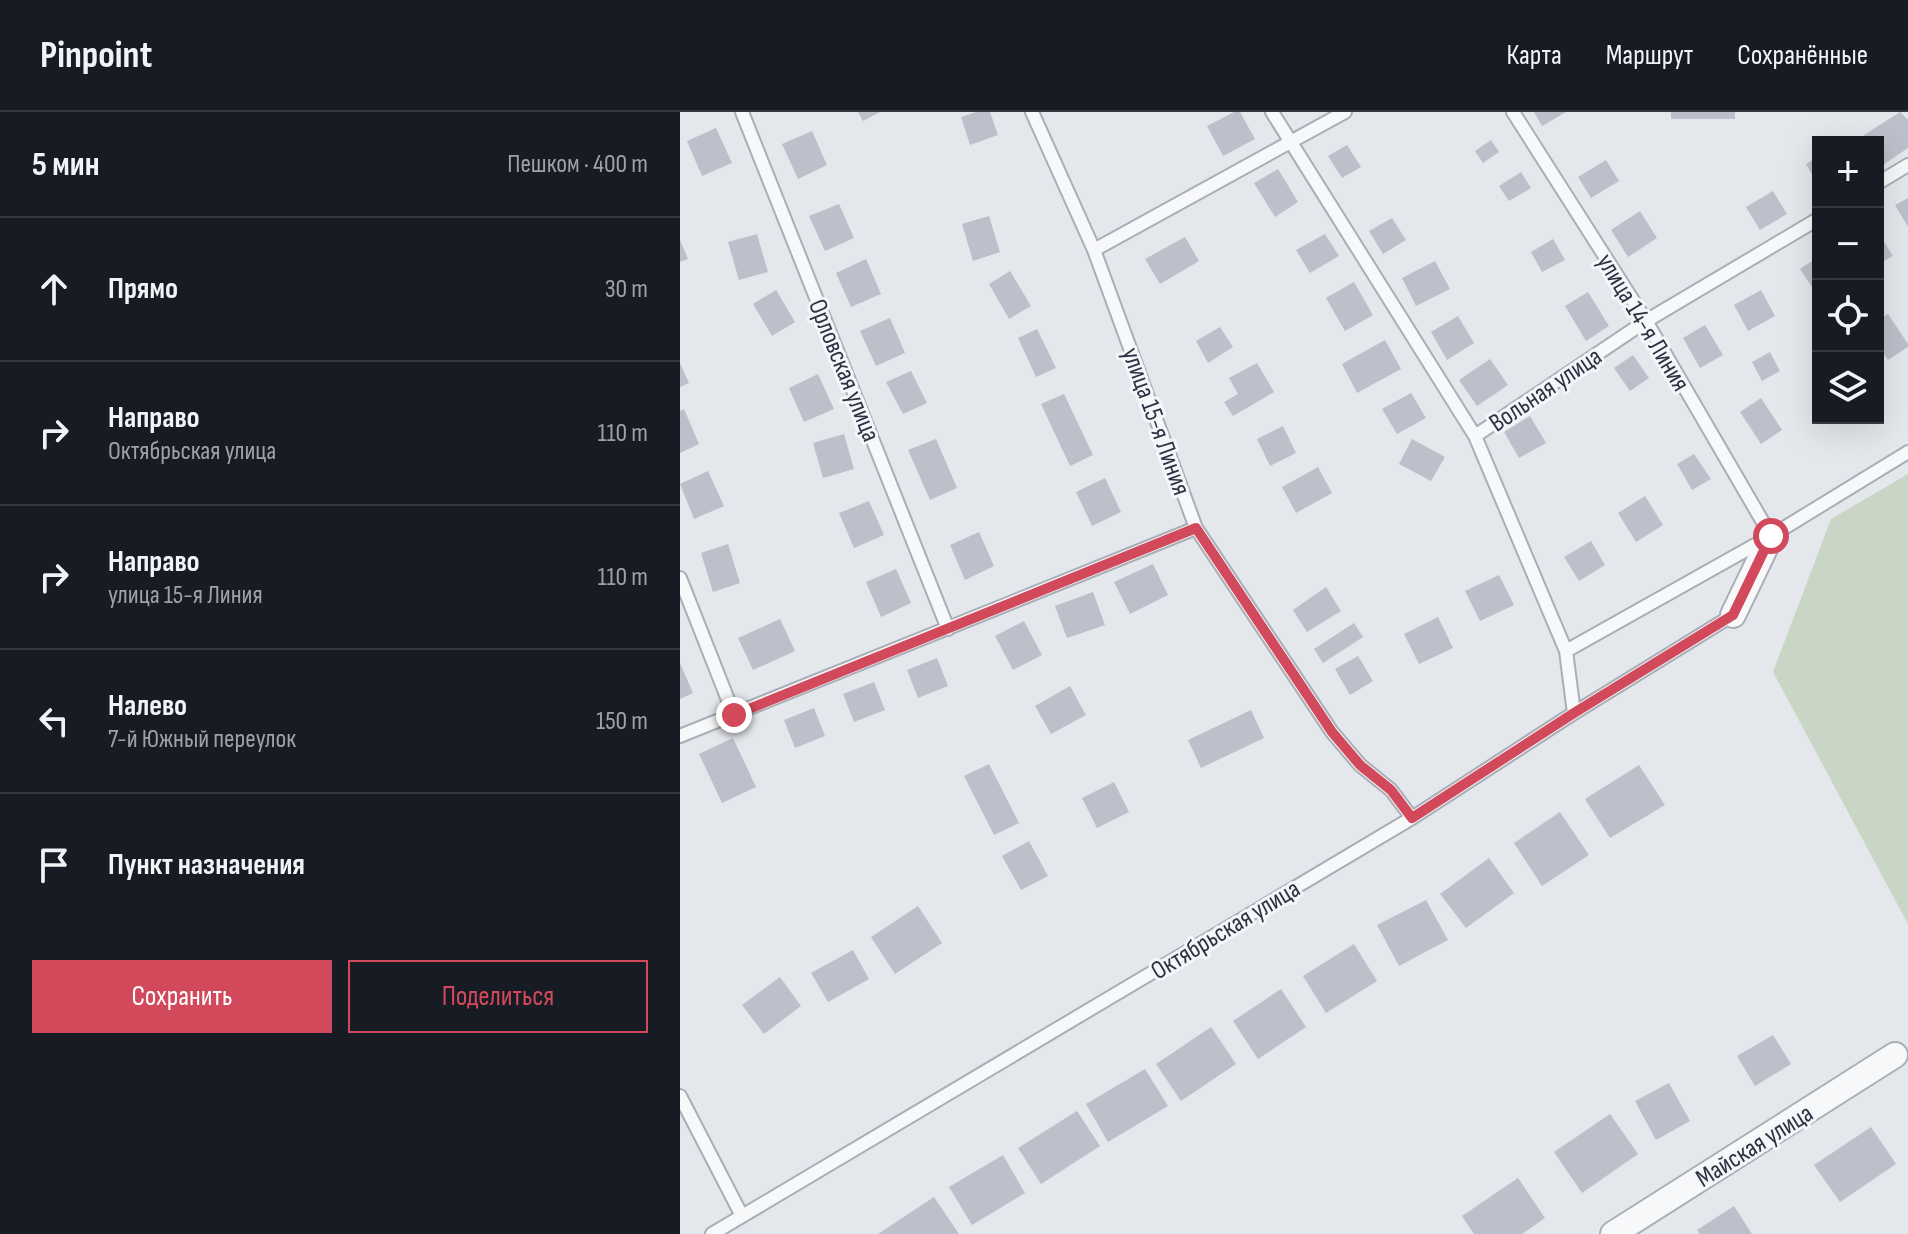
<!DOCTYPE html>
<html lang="ru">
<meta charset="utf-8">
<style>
:root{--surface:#171b24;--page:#20242c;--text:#f1f3f6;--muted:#9ea1a6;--line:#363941;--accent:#d1495b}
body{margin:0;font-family:"Sofia Sans Condensed",sans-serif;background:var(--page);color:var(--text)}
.controls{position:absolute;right:24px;top:24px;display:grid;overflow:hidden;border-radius:0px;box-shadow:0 8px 32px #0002}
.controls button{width:72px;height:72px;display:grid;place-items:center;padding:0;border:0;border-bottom:2px solid var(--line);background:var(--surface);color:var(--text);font:40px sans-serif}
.stop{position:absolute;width:24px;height:24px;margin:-18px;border:6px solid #d1495b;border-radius:50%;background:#fff}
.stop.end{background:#d1495b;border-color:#fff;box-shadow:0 2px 8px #0008}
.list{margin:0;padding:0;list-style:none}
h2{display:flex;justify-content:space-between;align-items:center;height:104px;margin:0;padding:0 32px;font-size:34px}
h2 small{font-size:26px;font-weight:400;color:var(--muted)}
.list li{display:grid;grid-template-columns:52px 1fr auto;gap:24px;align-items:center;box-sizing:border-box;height:144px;padding:0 32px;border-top:2px solid var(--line)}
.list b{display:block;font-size:30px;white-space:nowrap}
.list p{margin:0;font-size:26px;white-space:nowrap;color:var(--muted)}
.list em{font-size:26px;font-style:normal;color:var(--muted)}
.actions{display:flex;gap:16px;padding:24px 32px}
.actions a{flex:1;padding:18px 0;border:2px solid var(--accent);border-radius:0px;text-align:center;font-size:28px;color:var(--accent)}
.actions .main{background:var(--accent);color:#fff}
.icon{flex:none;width:44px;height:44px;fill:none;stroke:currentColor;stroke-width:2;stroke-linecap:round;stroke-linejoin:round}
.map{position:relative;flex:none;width:1228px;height:1122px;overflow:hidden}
header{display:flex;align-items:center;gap:48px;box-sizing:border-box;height:112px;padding:0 40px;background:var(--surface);border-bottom:2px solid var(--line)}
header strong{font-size:38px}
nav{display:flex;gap:44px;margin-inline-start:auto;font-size:28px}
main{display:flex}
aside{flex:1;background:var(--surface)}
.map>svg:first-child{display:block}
</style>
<header>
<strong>Pinpoint</strong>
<nav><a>Карта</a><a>Маршрут</a><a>Сохранённые</a></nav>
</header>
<main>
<aside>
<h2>5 мин<small>Пешком · 400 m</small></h2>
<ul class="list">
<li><svg class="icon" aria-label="ahead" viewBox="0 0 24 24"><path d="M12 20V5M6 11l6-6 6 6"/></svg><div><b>Прямо</b></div><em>30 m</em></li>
<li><svg class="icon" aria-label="right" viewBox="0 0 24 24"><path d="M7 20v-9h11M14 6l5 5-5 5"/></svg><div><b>Направо</b><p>Октябрьская улица</p></div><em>110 m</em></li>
<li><svg class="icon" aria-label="right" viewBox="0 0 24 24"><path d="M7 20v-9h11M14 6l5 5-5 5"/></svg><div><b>Направо</b><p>улица 15-я Линия</p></div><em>110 m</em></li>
<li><svg class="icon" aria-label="left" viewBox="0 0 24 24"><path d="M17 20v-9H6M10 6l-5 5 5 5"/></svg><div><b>Налево</b><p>7-й Южный переулок</p></div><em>150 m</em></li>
<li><svg class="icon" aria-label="arrive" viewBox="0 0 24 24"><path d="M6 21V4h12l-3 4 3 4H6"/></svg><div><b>Пункт назначения</b></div></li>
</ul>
<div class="actions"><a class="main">Сохранить</a><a>Поделиться</a></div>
</aside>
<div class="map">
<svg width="1228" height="1122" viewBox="0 0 1228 1122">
<rect width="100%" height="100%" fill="#e4e7ec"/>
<!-- green -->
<path fill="#c9d6c5" d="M1228,362V812L1093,560L1151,407Z"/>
<!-- building -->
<path fill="#bbc0ca" d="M178,0H200L183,9Z
M296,0H310L318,23L290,33L281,5Z
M554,0H560L575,27L543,44L527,14Z
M854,0H886L862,14Z
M991,0H1055V7H991Z
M1220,0L1228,8V36L1203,53L1198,45V30H1188L1184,23Z
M36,16L52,51L22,64L7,29Z
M132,19L147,53L118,67L102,32Z
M811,28L819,40L803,51L795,39Z
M667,33L681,55L662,66L648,44Z
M1138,45V73L1126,52Z
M926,48L939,69L911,86L898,65Z
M598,57L618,90L595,105L574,71Z
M841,60L851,76L829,89L819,74Z
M1093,79L1107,102L1080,118L1066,95Z
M1228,86V115L1215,93Z
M159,92L174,126L145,139L129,104Z
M960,99L977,126L948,145L931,118Z
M309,104L320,140L293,149L282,112Z
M712,106L726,128L703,142L689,119Z
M1198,120L1213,144L1198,152Z
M77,122L88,160L59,168L48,130Z
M645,122L659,144L630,161L616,138Z
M505,125L519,149L480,172L465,147Z
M873,127L885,148L862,160L851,140Z
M0,128L8,147L0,150Z
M1138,145V184L1120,157Z
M186,147L201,182L171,195L156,161Z
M755,149L770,177L736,194L722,166Z
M330,159L351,194L329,207L309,172Z
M674,170L693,203L665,219L646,186Z
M96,178L115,210L92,224L73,192Z
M1081,178L1095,204L1068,219L1054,193Z
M908,180L929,214L906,229L885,194Z
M1208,202L1228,232V235L1208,248L1198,233V208Z
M778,204L794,231L767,248L751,220Z
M210,206L225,241L196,254L180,219Z
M1025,213L1043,243L1020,256L1003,226Z
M540,215L553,235L528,251L516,229Z
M357,217L376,256L356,265L338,226Z
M705,228L721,257L677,281L662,252Z
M1090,240L1100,259L1082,269L1072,250Z
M953,243L969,266L950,279L934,256Z
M810,247L828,273L797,294L779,268Z
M0,251L9,271L0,275Z
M577,251L594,280L553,304L544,290L558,282L549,266Z
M231,259L247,291L223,302L206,270Z
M138,262L154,297L124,310L109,276Z
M731,281L746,306L717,322L702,297Z
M384,282L413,343L390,354L361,292Z
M1081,286L1102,318L1081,332L1060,300Z
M4,297L19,332L0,341V299Z
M850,304L866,331L839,346L824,320Z
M603,314L616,341L590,354L577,327Z
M164,322L174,357L143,366L133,331Z
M256,327L277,376L250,388L228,338Z
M732,327L765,345L751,369L719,352Z
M1014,342L1031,367L1012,378L997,352Z
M638,355L652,381L616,401L602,375Z
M28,359L44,394L14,407L0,372Z
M425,366L441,400L412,414L396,380Z
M965,384L983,413L956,430L938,401Z
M189,389L204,423L174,436L159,401Z
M299,420L314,454L285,468L270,433Z
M911,429L925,453L899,469L884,445Z
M48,432L60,471L33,480L21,441Z
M473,452L488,483L450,502L434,470Z
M216,457L231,491L201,505L186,470Z
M819,463L834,493L800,509L785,479Z
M646,475L661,499L627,520L613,498Z
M413,480L425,513L387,526L375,494Z
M758,505L773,536L739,552L724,522Z
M100,507L115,539L73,558L58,526Z
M344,509L362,543L333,558L315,524Z
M674,511L683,525L643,551L634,537Z
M678,544L693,569L670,583L655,557Z
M257,546L268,574L238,586L227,558Z
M0,551L13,581L0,587Z
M194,570L205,598L174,610L163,582Z
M390,574L406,603L371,622L355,594Z
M134,596L145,624L115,636L104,608Z
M571,598L584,626L521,656L508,628Z
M53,626L76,675L42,691L19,642Z
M309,652L339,711L314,723L284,664Z
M959,653L985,693L930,726L905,687Z
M434,670L449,700L417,716L402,686Z
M880,700L909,743L862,774L834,731Z
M349,729L368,764L341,778L322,744Z
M809,746L834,781L786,816L760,782Z
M746,788L768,828L719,854L697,813Z
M238,794L262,831L215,862L191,825Z
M674,832L697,869L646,901L623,864Z
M173,838L189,867L148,890L131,861Z
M100,865L121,894L84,922L62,893Z
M601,877L626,915L578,947L553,909Z
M531,915L556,952L501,989L476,952Z
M1093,923L1111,952L1075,974L1057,944Z
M465,957L488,994L428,1030L406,992Z
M989,971L1010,1009L976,1028L955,989Z
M397,999L420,1034L361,1072L338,1036Z
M930,1002L958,1042L902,1081L874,1040Z
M1191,1015L1216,1052L1160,1090L1134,1053Z
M323,1043L345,1081L292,1113L269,1075Z
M838,1066L865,1106L842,1122H794L782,1104Z
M254,1085L279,1122H198Z
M1054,1094L1072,1122H1020L1017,1118Z"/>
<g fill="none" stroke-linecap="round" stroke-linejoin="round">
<!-- service casing -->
<g stroke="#a9aeb7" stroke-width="16">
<path id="service" d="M62,0L268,517
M352,0L414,138L516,416L652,620L680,653L711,678L732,706
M592,0L795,324L966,209L1138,107
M833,0L966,209L1091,424
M1198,71L1228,53
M414,138L665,0
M795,324L886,539L894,601
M0,466L54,603
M886,539L1091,424L1228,340
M0,624L516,416
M0,984L62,1104
M32,1122L732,706L894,601L1053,503"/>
</g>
<!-- minor casing -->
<g stroke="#a9aeb7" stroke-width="28">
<path id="minor" d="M1053,503L1091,424
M933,1122L1215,943"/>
</g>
<!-- service -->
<use href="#service" stroke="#f7f8fa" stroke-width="12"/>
<!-- minor -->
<use href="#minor" stroke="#f7f8fa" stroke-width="24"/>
</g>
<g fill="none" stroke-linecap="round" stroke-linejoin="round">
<!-- route -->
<path stroke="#d1495b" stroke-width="10" d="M54,603L516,416L652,620L680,653L711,678L732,706L894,601L1053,503L1091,424"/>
</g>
<g text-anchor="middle" stroke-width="6" stroke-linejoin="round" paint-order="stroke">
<!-- street labels -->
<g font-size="26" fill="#2b3445" stroke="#f4f6f9">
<text transform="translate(964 210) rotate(59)" y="9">улица 14-я Линия</text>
<text transform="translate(165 258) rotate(68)" y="9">Орловская улица</text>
<text transform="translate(865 277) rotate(-34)" y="9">Вольная улица</text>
<text transform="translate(477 309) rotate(70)" y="9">улица 15-я Линия</text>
<text transform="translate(545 817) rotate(-31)" y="9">Октябрьская улица</text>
<text transform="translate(1074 1033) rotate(-32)" y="9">Майская улица</text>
</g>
</g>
</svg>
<div class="controls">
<button>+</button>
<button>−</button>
<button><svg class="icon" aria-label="locate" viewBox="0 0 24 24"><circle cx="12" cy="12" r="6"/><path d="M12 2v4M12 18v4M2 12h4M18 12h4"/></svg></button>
<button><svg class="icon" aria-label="layers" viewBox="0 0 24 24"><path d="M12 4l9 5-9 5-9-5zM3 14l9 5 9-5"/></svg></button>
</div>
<div class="stop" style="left:1091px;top:424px"></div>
<div class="stop end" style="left:54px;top:603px"></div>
</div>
</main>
